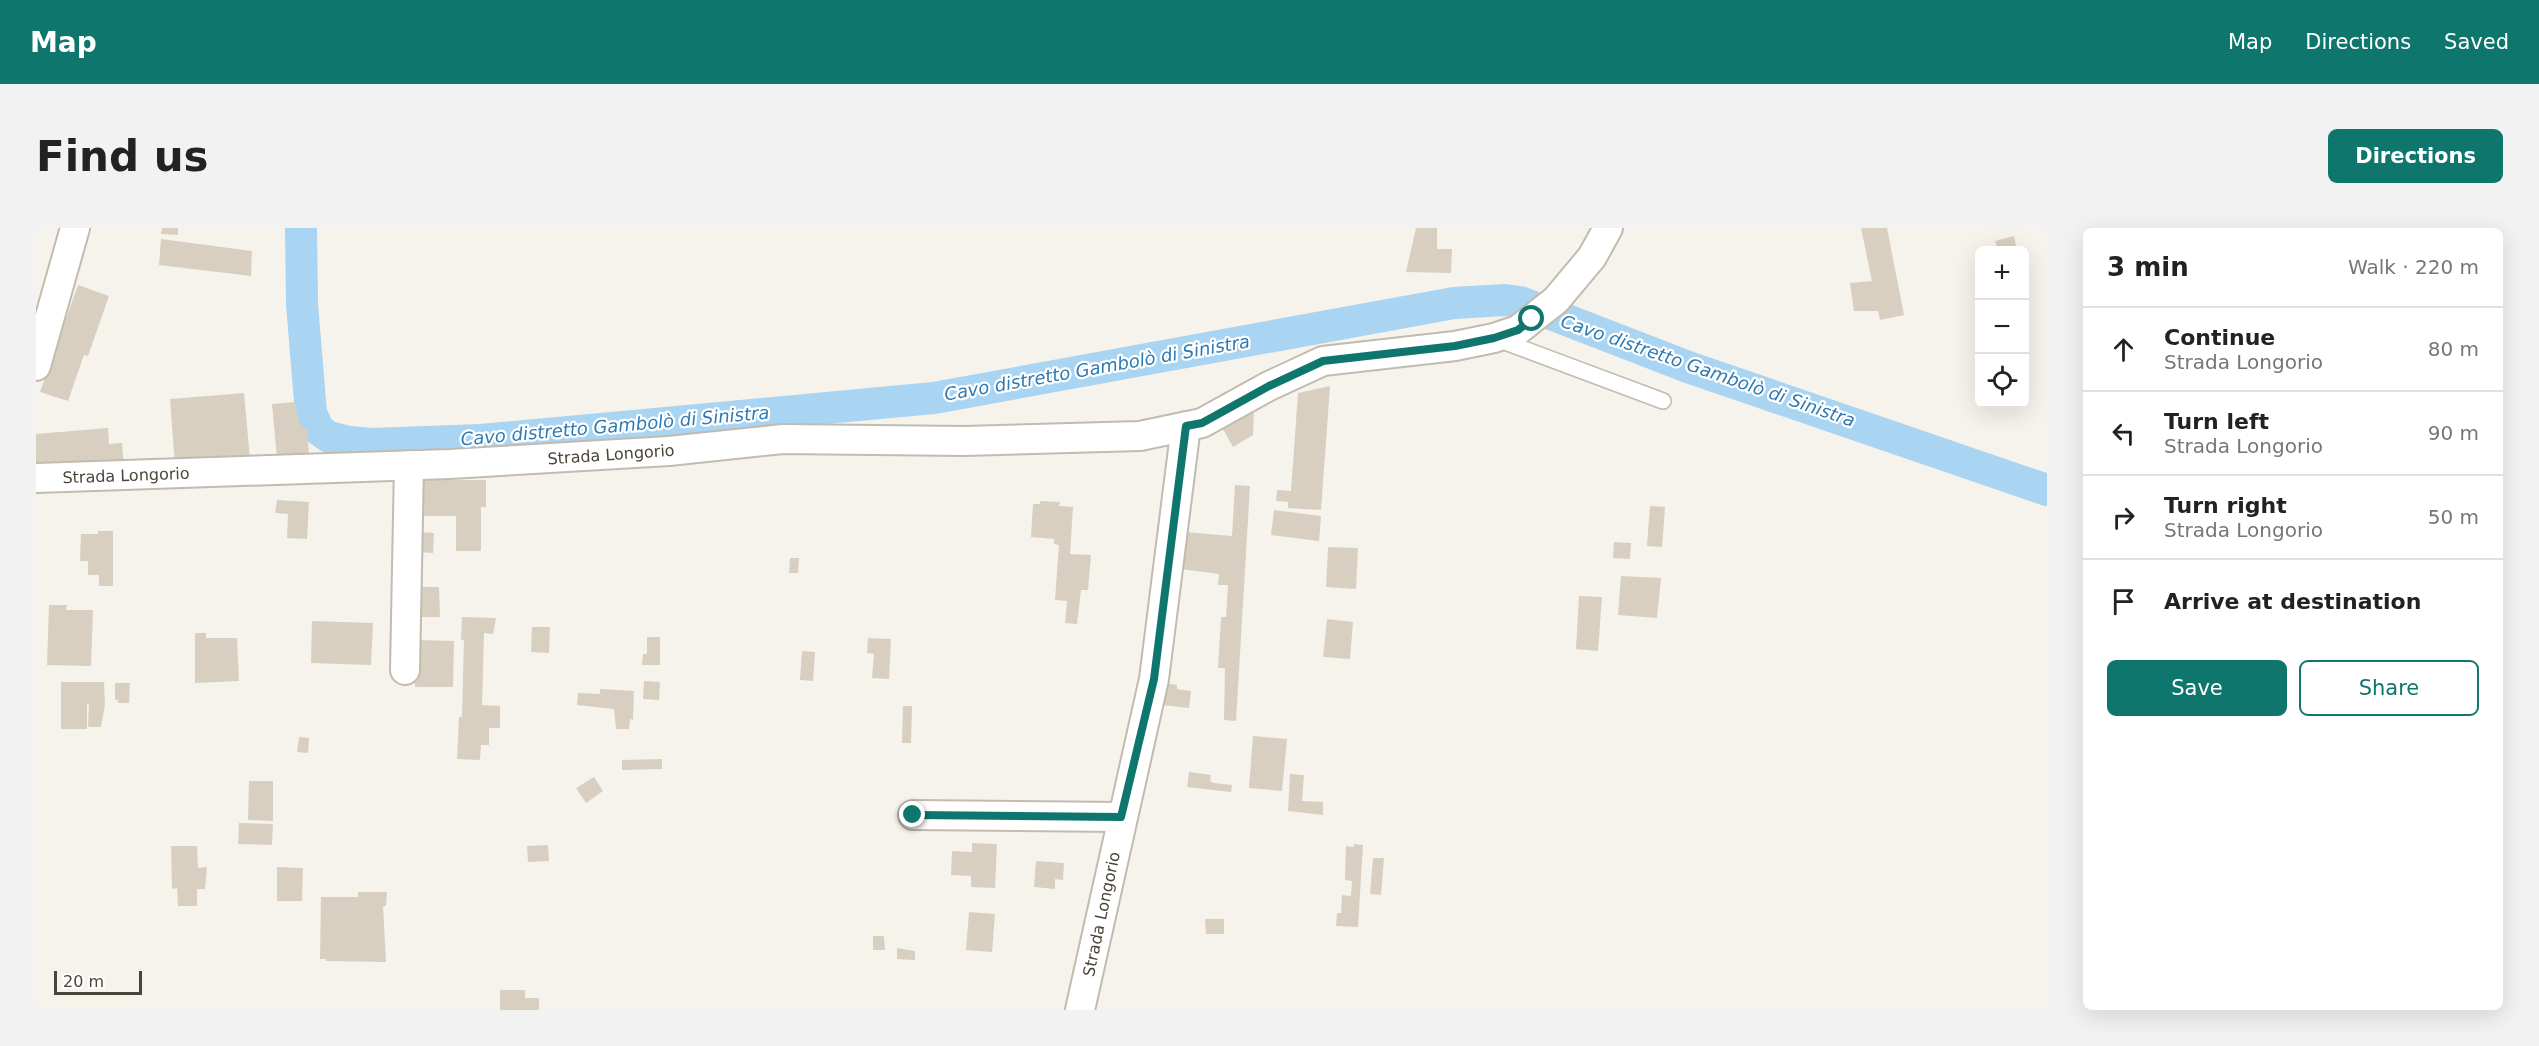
<!DOCTYPE html>
<meta charset="utf-8">
<style>
:root{--surface:#fff;--page:#f2f2f2;--text:#222;--muted:#767676;--line:#e0e0e0;--accent:#0f766e}
body{margin:0;font-family:"DejaVu Sans",sans-serif;background:var(--page);color:var(--text)}
.controls{position:absolute;right:18px;top:18px;display:grid;overflow:hidden;border-radius:9px;box-shadow:0 6px 24px #0002}
.controls button{width:54px;height:54px;display:grid;place-items:center;padding:0;border:0;border-bottom:2px solid var(--line);background:var(--surface);color:var(--text);font:30px sans-serif}
.scale{position:absolute;left:18px;bottom:15px;width:88px;box-sizing:border-box;padding-left:6px;border:3px solid #4b4439;border-top:0;font-size:16px;line-height:21px;white-space:nowrap;color:#4b4439;-webkit-text-stroke:4px #fff;paint-order:stroke}
.stop{position:absolute;width:18px;height:18px;margin:-14px;border:4px solid #0f766e;border-radius:50%;background:#fff}
.stop.end{background:#0f766e;border-color:#fff;box-shadow:0 2px 6px #0008}
.list{margin:0;padding:0;list-style:none}
h2{display:flex;justify-content:space-between;align-items:center;height:78px;margin:0;padding:0 24px;font-size:26px}
h2 small{font-size:20px;font-weight:400;color:var(--muted)}
.list li{display:grid;grid-template-columns:39px 1fr auto;gap:18px;align-items:center;box-sizing:border-box;height:84px;padding:0 24px;border-top:2px solid var(--line)}
.list b{display:block;font-size:22px;white-space:nowrap}
.list p{margin:0;font-size:20px;white-space:nowrap;color:var(--muted)}
.list em{font-size:20px;font-style:normal;color:var(--muted)}
.actions{display:flex;gap:12px;padding:18px 24px}
.actions a{flex:1;padding:14px 0;border:2px solid var(--accent);border-radius:9px;text-align:center;font-size:21px;color:var(--accent)}
.actions .main{background:var(--accent);color:#fff}
.icon{flex:none;width:33px;height:33px;fill:none;stroke:currentColor;stroke-width:2;stroke-linecap:round;stroke-linejoin:round}
.map{position:relative;flex:none;width:2011px;height:782px;overflow:hidden;border-radius:9px}
header{display:flex;align-items:center;gap:36px;box-sizing:border-box;height:84px;padding:0 30px;background:var(--accent);color:#fff}
header strong{font-size:28px}
nav{display:flex;gap:33px;margin-inline-start:auto;font-size:21px}
.intro{display:flex;align-items:center;justify-content:space-between;box-sizing:border-box;height:144px;padding:0 36px}
h1{margin:0;font-size:42px}
.button{padding:15px 27px;border-radius:9px;background:var(--accent);color:#fff;font-size:21px;font-weight:700}
main{display:flex;gap:36px;padding:0 36px}
aside{flex:1;background:var(--surface);border-radius:9px;box-shadow:0 6px 24px #0002}
.map>svg:first-child{display:block}
</style>
<header>
<strong>Map</strong>
<nav><a>Map</a><a>Directions</a><a>Saved</a></nav>
</header>
<div class="intro"><h1>Find us</h1><a class="button">Directions</a></div>
<main>
<div class="map">
<svg width="2011" height="782" viewBox="0 0 2011 782">
<rect width="100%" height="100%" fill="#f6f3ec"/>
<g fill="none" stroke-linecap="round" stroke-linejoin="round">
<!-- canal -->
<path stroke="#a9d4f2" stroke-width="32" d="M265,0L266,76L275,185L283,202L293,209L313,214L335,216L445,212L898,170L1418,75L1469,72L1484,74L1652,139L2011,262"/>
</g>
<!-- building -->
<path fill="#d8cfc1" d="M126,0H142V7L125,6Z
M1380,0H1401V21H1416L1415,45L1370,44Z
M1825,0H1851L1868,87L1844,92L1842,83H1818L1814,55L1836,53Z
M1978,8L1981,22H1962L1959,13Z
M125,11L216,23L215,48L123,37Z
M42,57L73,68L52,128L48,127L32,173L4,164Z
M1294,158L1285,282L1252,280V274L1240,273L1241,262L1255,263L1262,165Z
M208,165L214,231L139,237L134,171Z
M259,174L262,190L267,200L271,201L273,227L241,230L236,176Z
M1218,177L1217,207L1197,219L1184,196Z
M72,200L73,216L86,215L88,240L0,238V206Z
M381,252H450V279H445V323H420V288H381Z
M1199,257L1214,258L1200,493L1188,492L1189,440H1182L1185,389H1190L1192,357H1182L1183,346L1145,341L1149,304L1196,308Z
M241,272L273,274L271,311L251,310L252,286L239,285Z
M1004,273L1024,274L1023,278L1037,279L1034,326L1055,327L1052,362H1045L1041,396L1029,395L1031,373L1019,372L1023,317L1018,316V311L995,309L997,276H1004Z
M1614,278L1629,279L1626,319L1611,318Z
M1238,282L1285,288L1283,313L1235,307Z
M62,303H77V358H63V347H52V333H44L45,306H62Z
M380,304L398,305L397,325L380,324Z
M1578,314L1595,315L1594,331L1577,330Z
M1292,319L1322,320L1320,361L1290,359Z
M754,330H763L762,345H753Z
M1585,348L1625,350L1621,390L1582,387Z
M378,359H403L404,389H379Z
M1543,368L1566,369L1562,423L1540,421Z
M13,377H31L30,382H57L55,438L11,437Z
M426,389L460,390L457,406L448,405L446,477L464,478V500H453V517H445L444,532L421,531L423,489H426L428,412H425Z
M1291,391L1317,394L1314,431L1287,429Z
M276,393L337,395L335,437L275,435Z
M496,399H514L513,425L495,424Z
M159,405H170V410H201L203,453L159,455Z
M611,409H624V437H606L607,426H611Z
M832,410L855,411L853,451L836,450L838,426L831,425Z
M379,412L418,413L417,459H379Z
M766,423L779,424L777,453L764,452Z
M608,453L624,454L623,472L607,471Z
M25,454H68L69,476L65,499H52L53,476H51V501H25Z
M79,455H94L93,475H82V472H79Z
M1129,455L1141,457V461L1155,463L1153,480L1126,477Z
M564,461L598,463L597,492L594,491L593,501H580L578,481L541,477L542,465L564,466Z
M867,478H876L875,515H866Z
M1217,508L1251,511L1246,563L1213,560Z
M263,509L273,510L272,525L261,524Z
M626,531V541L586,542V532Z
M1153,544L1175,547L1174,553L1178,555L1196,557L1195,564L1151,559Z
M1254,546L1268,547L1266,573L1287,574V587L1252,583Z
M558,549L567,563L550,575L540,560Z
M213,553H237V593L212,592Z
M203,595L237,596L236,617L202,616Z
M936,615L961,616L959,660L935,659V648L915,647L916,623L936,624Z
M1318,616L1327,617L1322,699L1300,698L1301,685H1305L1306,667L1315,668L1316,653L1309,652L1310,618L1318,619Z
M512,617L513,633L492,634L491,618Z
M135,618H161L162,640L171,639L169,661H161V678H142L141,660L136,661Z
M1337,630H1348L1345,667L1334,666Z
M1000,633L1028,635L1027,652L1019,651V661L998,659Z
M241,639L267,640L266,673H241Z
M322,664H351L350,678H347L350,734L290,733V731H284L285,669H322Z
M933,684L959,686L956,724L930,722Z
M1169,691H1188V706H1170Z
M837,708H848L849,722H837Z
M861,720L879,723V732L861,731Z
M464,762H489V770H503V782H464Z"/>
<g fill="none" stroke-linecap="round" stroke-linejoin="round">
<!-- lane casing -->
<g stroke="#c2bbae" stroke-width="18">
<path id="lane" d="M1461,111L1627,173"/>
</g>
<!-- street casing -->
<g stroke="#c2bbae" stroke-width="32">
<path id="street" d="M0,138L39,0
M0,250L414,236L633,223L747,211L928,213L1104,208L1166,195L1233,158L1287,133L1419,118L1458,110L1482,102L1520,72L1556,29L1572,0
M369,442L373,237
M877,587L1085,589
M1044,782L1118,451L1150,198"/>
</g>
<!-- lane -->
<use href="#lane" stroke="#fff" stroke-width="15"/>
<!-- street -->
<use href="#street" stroke="#fff" stroke-width="28"/>
</g>
<g fill="none" stroke-linecap="round" stroke-linejoin="round">
<!-- route -->
<path stroke="#0f766e" stroke-width="8" d="M877,587L1085,589L1118,451L1150,198L1166,195L1233,158L1287,133L1419,118L1458,110L1482,102L1496,91"/>
</g>
<g text-anchor="middle" stroke-width="4.5" stroke-linejoin="round" paint-order="stroke">
<!-- street labels -->
<g font-size="16" fill="#4b4439" stroke="#fff">
<text transform="translate(575 226) rotate(-4)" y="6">Strada Longorio</text>
<text transform="translate(90 247) rotate(-2)" y="6">Strada Longorio</text>
<text transform="translate(1065 686) rotate(-78)" y="6">Strada Longorio</text>
</g>
<!-- water labels -->
<g font-size="18" font-style="italic" fill="#2e7ab2" stroke="#fff">
<text transform="translate(1061 140) rotate(-10)" y="6">Cavo distretto Gambolò di Sinistra</text>
<text transform="translate(1672 143) rotate(19)" y="6">Cavo distretto Gambolò di Sinistra</text>
<text transform="translate(579 198) rotate(-5)" y="6">Cavo distretto Gambolò di Sinistra</text>
</g>
</g>
</svg>
<div class="controls">
<button>+</button>
<button>−</button>
<button><svg class="icon" aria-label="locate" viewBox="0 0 24 24"><circle cx="12" cy="12" r="6"/><path d="M12 2v4M12 18v4M2 12h4M18 12h4"/></svg></button>
</div>
<div class="scale">20 m</div>
<div class="stop" style="left:1496px;top:91px"></div>
<div class="stop end" style="left:877px;top:587px"></div>
</div>
<aside>
<h2>3 min<small>Walk · 220 m</small></h2>
<ul class="list">
<li><svg class="icon" aria-label="ahead" viewBox="0 0 24 24"><path d="M12 20V5M6 11l6-6 6 6"/></svg><div><b>Continue</b><p>Strada Longorio</p></div><em>80 m</em></li>
<li><svg class="icon" aria-label="left" viewBox="0 0 24 24"><path d="M17 20v-9H6M10 6l-5 5 5 5"/></svg><div><b>Turn left</b><p>Strada Longorio</p></div><em>90 m</em></li>
<li><svg class="icon" aria-label="right" viewBox="0 0 24 24"><path d="M7 20v-9h11M14 6l5 5-5 5"/></svg><div><b>Turn right</b><p>Strada Longorio</p></div><em>50 m</em></li>
<li><svg class="icon" aria-label="arrive" viewBox="0 0 24 24"><path d="M6 21V4h12l-3 4 3 4H6"/></svg><div><b>Arrive at destination</b></div></li>
</ul>
<div class="actions"><a class="main">Save</a><a>Share</a></div>
</aside>
</main>
